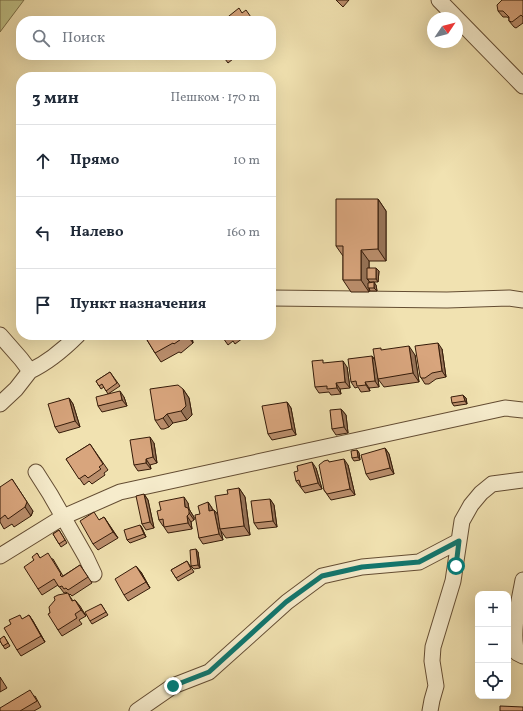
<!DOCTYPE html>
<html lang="ru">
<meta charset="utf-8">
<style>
:root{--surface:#fff;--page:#f2f2f3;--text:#1f2937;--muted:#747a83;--line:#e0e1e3}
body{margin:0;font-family:Vollkorn,serif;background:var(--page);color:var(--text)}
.controls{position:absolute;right:12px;bottom:12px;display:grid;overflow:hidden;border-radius:8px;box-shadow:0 4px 16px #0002}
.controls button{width:36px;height:36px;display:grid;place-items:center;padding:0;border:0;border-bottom:1px solid var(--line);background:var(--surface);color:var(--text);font:20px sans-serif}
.compass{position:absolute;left:427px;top:12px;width:36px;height:36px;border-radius:50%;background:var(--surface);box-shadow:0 4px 16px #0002;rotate:55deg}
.stop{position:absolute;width:12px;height:12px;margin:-9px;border:3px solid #0f766e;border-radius:50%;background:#fff}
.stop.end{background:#0f766e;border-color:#fff;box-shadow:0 1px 4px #0008}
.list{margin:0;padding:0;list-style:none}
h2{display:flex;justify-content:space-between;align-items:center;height:52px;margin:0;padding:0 16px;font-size:17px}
h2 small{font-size:13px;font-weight:400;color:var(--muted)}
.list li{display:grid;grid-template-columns:26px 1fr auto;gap:12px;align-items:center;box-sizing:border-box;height:72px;padding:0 16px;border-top:1px solid var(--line)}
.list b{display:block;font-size:15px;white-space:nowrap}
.list em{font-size:13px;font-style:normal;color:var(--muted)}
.icon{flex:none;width:22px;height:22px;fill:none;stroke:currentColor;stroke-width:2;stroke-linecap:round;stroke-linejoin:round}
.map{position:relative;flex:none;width:523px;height:711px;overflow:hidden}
.search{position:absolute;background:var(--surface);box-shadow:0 4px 16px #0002;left:16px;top:16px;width:260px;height:44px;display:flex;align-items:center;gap:10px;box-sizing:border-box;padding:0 14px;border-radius:16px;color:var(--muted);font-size:15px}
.panel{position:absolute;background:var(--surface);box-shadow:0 4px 16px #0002;left:16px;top:72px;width:260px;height:268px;border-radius:16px}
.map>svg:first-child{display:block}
</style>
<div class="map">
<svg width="523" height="711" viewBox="0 0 523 711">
<rect width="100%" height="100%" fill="#f1e2b1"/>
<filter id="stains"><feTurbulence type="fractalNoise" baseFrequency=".005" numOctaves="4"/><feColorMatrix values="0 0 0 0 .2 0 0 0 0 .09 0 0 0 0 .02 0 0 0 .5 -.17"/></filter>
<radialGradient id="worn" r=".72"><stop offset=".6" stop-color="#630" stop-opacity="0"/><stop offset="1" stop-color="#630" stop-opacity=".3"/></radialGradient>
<!-- green -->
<path fill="#c0c288" stroke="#7a6e48" d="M0,0H24L0,32Z"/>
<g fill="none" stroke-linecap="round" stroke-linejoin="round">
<!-- minor casing -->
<g stroke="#644d33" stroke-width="17">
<path id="minor" d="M439,0L523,86
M271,298L447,300L509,298L523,300
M0,335L21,359L30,371C49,362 63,350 78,335
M0,404L16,389L30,371
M36,472L50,494L86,557L94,574
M0,556L63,517L120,492L505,408L523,410
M523,580C519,602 511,632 517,653L523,656
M137,711L173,686L209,672L287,602L322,576L362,567L419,562L459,541
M430,711L432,700L436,686L432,661L433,647L453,581L462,521L471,505L481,493L492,484L523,480"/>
</g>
<!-- minor -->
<use href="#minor" stroke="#f6eccc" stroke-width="15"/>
</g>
<!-- wall -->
<path fill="#ba8e6c" stroke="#351b09" d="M336,0H349L343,7Z
M523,0V23L516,28L514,27L509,21V18L507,17H503L498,11Z
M222,55H238L228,63Z
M378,199L386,211V261H369V268L379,271L378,282H369V281V283L376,285L377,291H370L369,288V292H351L343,280V256L336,246Z
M144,335H191L192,337L193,343L181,353L179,352L161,362L155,353Z
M221,335H242L243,338L235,344L233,341L228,345Z
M442,349L446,377L436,379L429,384H425L420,376Z
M383,350L415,355L419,382L384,387L378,379L379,387L369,388L370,391L361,392L358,387L355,388L351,382L372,356L375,360Z
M347,367L350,388L340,389L341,394L331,395L329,392L319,393L315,387Z
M110,372L120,386L108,394L104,387L101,389L96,381Z
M183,389L189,398L192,415L187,420L173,423L169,427L164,429H161L155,420Z
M124,397L127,406L102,412L98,406Z
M69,398L73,404L80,427L59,433L55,427Z
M466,398L467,404L454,406L452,403Z
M287,402L291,408L296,435L272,440L268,434Z
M341,409L346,415L348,433L336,435L332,429Z
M154,443L157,463L150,465L151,469L138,471L134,465Z
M90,444L108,470L104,473L105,475L92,484L89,481L84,485L66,459Z
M385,448L389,454L394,474L370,480L366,474Z
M357,450L359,453L360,460L354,461L352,458Z
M329,462L348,465L355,495L331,500L324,490Z
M316,468L322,489L305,493L296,481Z
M0,487L33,511L31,516L14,527L12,524L4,529L0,522Z
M239,488L245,497L250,535L226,538L221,531L223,540L203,544L199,538L200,514L208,502L212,508V510H214L218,515L228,494Z
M144,494L148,500L154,528L146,530L142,524Z
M270,499L274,505L277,527L258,529L254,523Z
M188,503L189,509L192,514L194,517V520L191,522L192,529L168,533L164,527V526H163L159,520L161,510Z
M104,517L118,538L98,550L93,544L99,520Z
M140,525L142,528L146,537L130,543L127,540Z
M59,530L67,543L61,547L53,534Z
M198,552L200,568L194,569L191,566Z
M37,553L40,558L53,559L63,576L80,565L92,583L72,596L70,594L69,595L73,601L75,600L86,616L79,620L82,624L62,636L58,630L50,613L67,593L66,592L64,593L58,585L42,595L38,589L34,560Z
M187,561L194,572L178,581L171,570Z
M141,572L150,588L128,601L124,595Z
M101,604L108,615L92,624L90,621Z
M29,615L33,621L45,642L21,656L17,650L23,619Z
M4,636L10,646L5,649L0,641Z
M0,677L7,688L0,692Z
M35,696L41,707L34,711H0Z"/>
<!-- shaded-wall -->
<path fill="#977458" stroke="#351b09" d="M378,199L386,211V261L378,249Z
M361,250L369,261V279H367L369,281V292L361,280Z
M376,268L379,271L378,282L376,279Z
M374,282L376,285L377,291L374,288Z
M187,335H191L192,337L193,343Z
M438,343L442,349L446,377L442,371Z
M409,346L415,355L419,382L413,373Z
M372,356L376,362L379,387L375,381Z
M343,361L347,367L350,388L345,382Z
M365,382L369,388L370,391L366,385Z
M336,383L340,389L341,394L337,388Z
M183,389L189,398L192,415L187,420L181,411Z
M120,391L124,397L127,406L122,400Z
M463,395L466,398L467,404L465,401Z
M69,398L73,404L80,427L75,421Z
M287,402L291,408L296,435L292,429Z
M341,409L346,415L348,433L344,427Z
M167,414L173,423L169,427L163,418Z
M150,437L154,443L157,463L153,457Z
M385,448L389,454L394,474L390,468Z
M357,450L359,453L360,460L358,457Z
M146,459L150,465L151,469L146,463Z
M344,459L348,465L355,495L350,489Z
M312,462L316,468L322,489L318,483Z
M12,479L33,511L31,516L25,507Z
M239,488L245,497L250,535L244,526Z
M144,494L148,500L154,528L150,522Z
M184,497L188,503L189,509L192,514L194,517V520L185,507Z
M270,499L274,505L277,527L273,521Z
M208,502L212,508L214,517L209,511Z
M214,510L219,516L220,529L221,531L223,540L219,534Z
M187,516L191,522L192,529L188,523Z
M104,517L118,538L113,532Z
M140,525L142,528L146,537L144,534Z
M196,549L198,552L200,568L198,565Z
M136,566L141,572L150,588L146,582Z
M75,600L80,606L86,616L81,610Z
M29,615L33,621L45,642L41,636Z"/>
<!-- building -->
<path fill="#d8a57d" stroke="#351b09" d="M502,0H523V17L521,15L512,22L509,21V17L503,11H498L497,5Z
M239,8L242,13L246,10L253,20L252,21H224V20Z
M336,199H378V249L361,250V280H343V246H336Z
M367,268H376V279H367Z
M374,282V288H368V283Z
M144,335H187L174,344L173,343L155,353Z
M221,335H229L224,339Z
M229,335H235L231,338Z
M438,343L442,371L432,373L425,378H421L420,376L415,346Z
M409,346L413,373L378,379L373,349L381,348V350Z
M372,356L375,381L365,382L366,385L357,386L356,381L351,382L348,359Z
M323,360V363L343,361L345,382L336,383L337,388L327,389V386L315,387L312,361Z
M110,372L117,383L106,391L102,384L99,386L96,381Z
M178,385L183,389L186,406L181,411L167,414L163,418L158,420H155L150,389Z
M120,391L122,400L98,406L96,397Z
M463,395L465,401L452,403L451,397Z
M69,398L75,421L55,427L48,404Z
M287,402L292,429L268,434L262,406Z
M341,409L344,427L332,429L330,410Z
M150,437L153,457L146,459V463L134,465L130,440Z
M90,444L103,464L99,467L101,469L88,478L85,475L79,479L66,459Z
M385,448L390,468L366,474L361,455Z
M357,450L358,457L352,458L351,451Z
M344,459L350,489L327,494L324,490L319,465L324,461L328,460L329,462Z
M312,462L318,483L301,487L299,480L296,481L294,472L298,471L297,466Z
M12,479L27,502L25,507L8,519L5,515L0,519V487Z
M239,488L244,526L220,529L215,496L228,494L227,490Z
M144,494L150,522L142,524L136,496Z
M184,497L185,507L188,508L189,511V514L187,516L188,523L164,527L163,519L159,520L157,511L161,510L159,502Z
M270,499L273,521L254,523L251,501Z
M208,502L209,511L214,510L219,534L199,538L195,515L200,514L198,506Z
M94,512L99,520L104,517L113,532L93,544L80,521Z
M140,525L144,534L127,540L124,530Z
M59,530L65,540L59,544L53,534Z
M196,549L198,565L191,566L190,550Z
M37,553L40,558L48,553L61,574L60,575L62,577L80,565L88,577L68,590L66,588L64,589L62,586L59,587L54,579L38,589L24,567L34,560L32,557Z
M187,561L191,569L176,578L171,570Z
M136,566L146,582L124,595L115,579Z
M68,593L72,601L75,600L81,610L75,614L77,618L58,630L48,614L50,613L49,607L55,600L54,597L58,595Z
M101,604L106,612L90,621L85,612Z
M20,615L22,619L29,615L41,636L17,650L4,628L11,624L9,620Z
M4,636L8,643L3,646L0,641V639Z
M30,690L37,701L20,711H0V708Z
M500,706L523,707V711H500Z"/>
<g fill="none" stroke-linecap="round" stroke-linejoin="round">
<!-- route -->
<path stroke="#0f766e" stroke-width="5" d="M173,686L209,672L286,602L322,576L362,567L419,562L459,541L456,566"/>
</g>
<rect width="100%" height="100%" filter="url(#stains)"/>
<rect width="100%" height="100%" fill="url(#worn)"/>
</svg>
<div class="controls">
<button>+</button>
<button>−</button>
<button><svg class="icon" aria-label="locate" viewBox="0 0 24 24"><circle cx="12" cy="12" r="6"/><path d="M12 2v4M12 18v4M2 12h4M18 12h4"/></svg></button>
</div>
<svg class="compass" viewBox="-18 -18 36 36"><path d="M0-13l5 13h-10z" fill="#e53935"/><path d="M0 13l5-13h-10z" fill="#747a83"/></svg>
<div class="stop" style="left:456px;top:566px"></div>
<div class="stop end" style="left:173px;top:686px"></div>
<div class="search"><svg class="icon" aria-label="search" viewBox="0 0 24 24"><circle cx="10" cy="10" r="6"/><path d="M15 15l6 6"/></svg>Поиск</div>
<section class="panel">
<h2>3 мин<small>Пешком · 170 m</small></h2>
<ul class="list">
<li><svg class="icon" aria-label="ahead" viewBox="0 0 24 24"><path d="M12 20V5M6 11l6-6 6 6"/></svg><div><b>Прямо</b></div><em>10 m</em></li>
<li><svg class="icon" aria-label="left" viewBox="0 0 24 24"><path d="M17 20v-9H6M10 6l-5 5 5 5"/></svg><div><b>Налево</b></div><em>160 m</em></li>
<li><svg class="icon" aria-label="arrive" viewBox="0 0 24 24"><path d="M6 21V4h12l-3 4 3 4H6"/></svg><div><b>Пункт назначения</b></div></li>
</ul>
</section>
</div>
